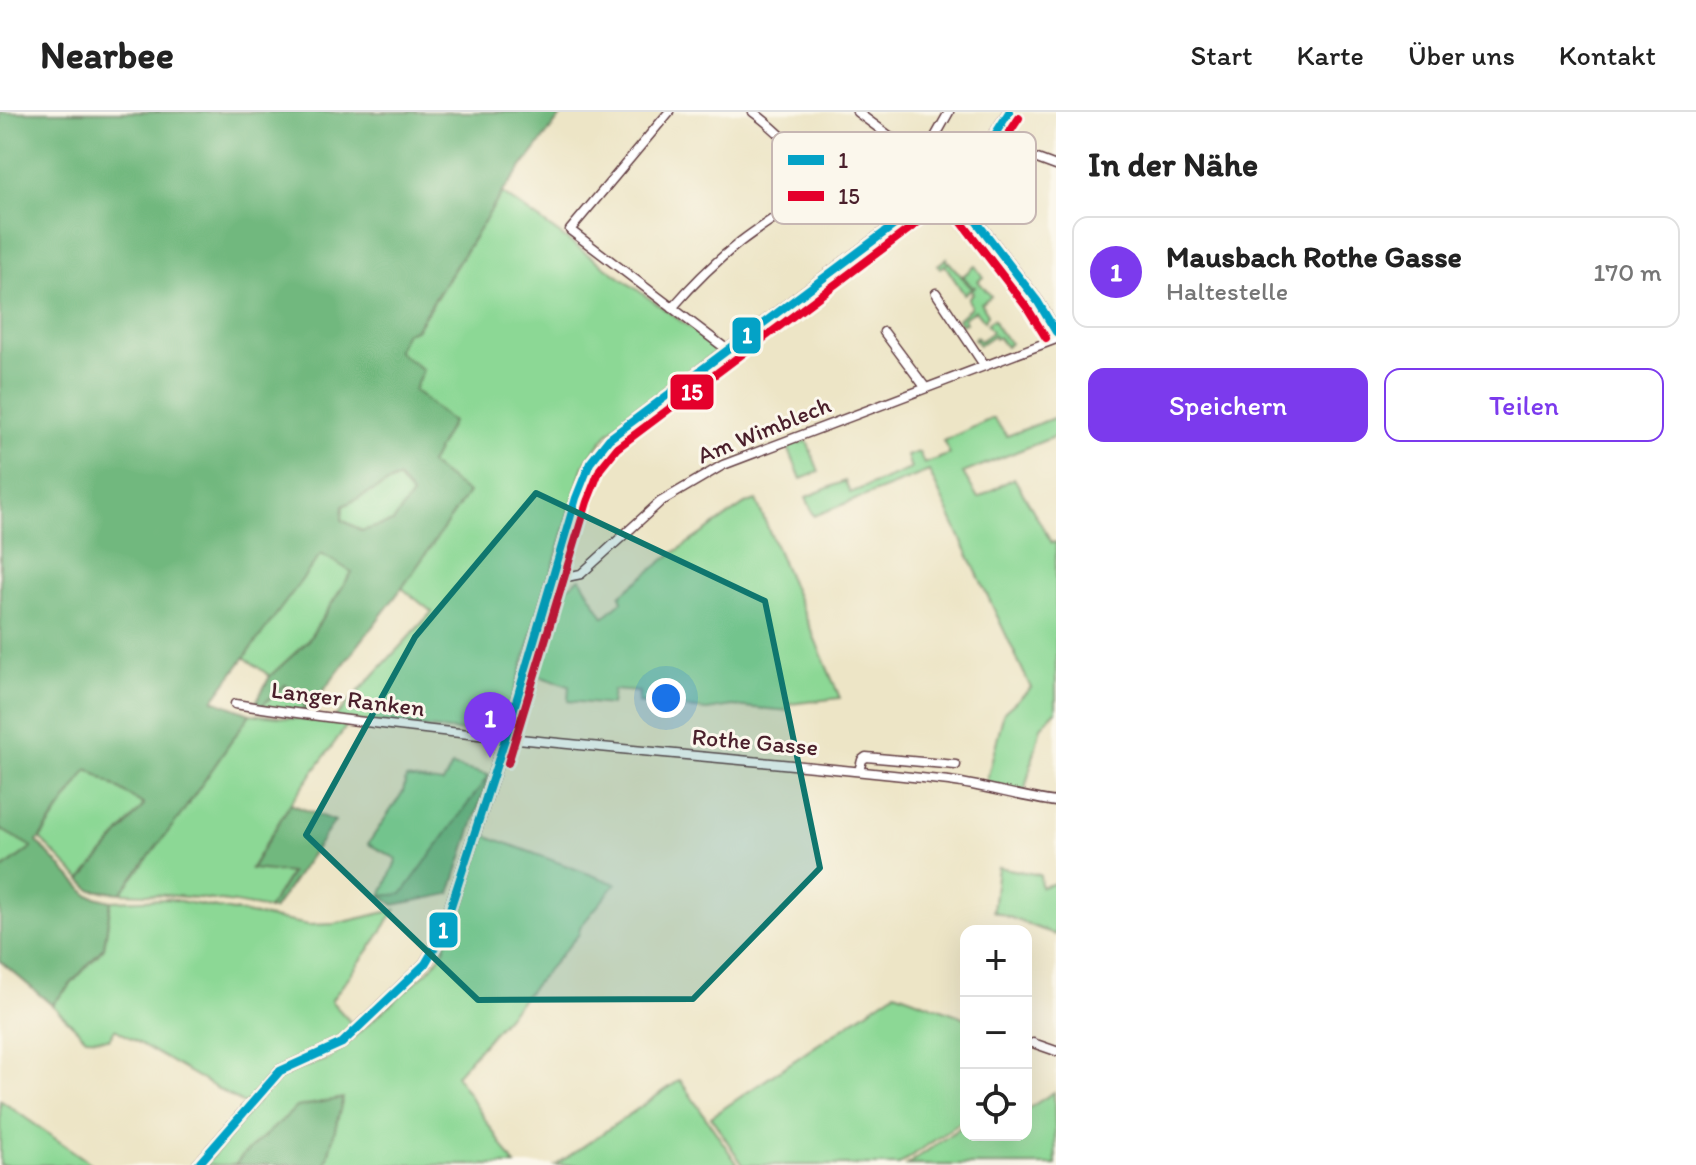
<!DOCTYPE html>
<html lang="de">
<meta charset="utf-8">
<style>
:root{--surface:#fff;--page:#f6f6f6;--text:#222;--muted:#767676;--line:#e0e0e0;--accent:#7c3aed}
body{margin:0;font-family:Itim,sans-serif;background:var(--page);color:var(--text)}
.controls{position:absolute;right:24px;bottom:24px;display:grid;overflow:hidden;border-radius:16px;box-shadow:0 8px 32px #0002}
.controls button{width:72px;height:72px;display:grid;place-items:center;padding:0;border:0;border-bottom:2px solid var(--line);background:var(--surface);color:var(--text);font:40px sans-serif}
.you{position:absolute;left:666px;top:586px;width:28px;height:28px;margin:-20px;border:6px solid #fff;border-radius:50%;background:#1a73e8;box-shadow:0 0 0 12px #1a73e833}
.badge{display:grid;place-items:center;width:52px;height:52px;border-radius:50%;background:var(--accent);color:#fff;font-size:26px;font-weight:700}
.pin{position:absolute;translate:-50% -66px;filter:drop-shadow(0 2px 4px #0008)}
.pin::after{content:'';position:absolute;top:42px;width:28px;height:24px;background:inherit;clip-path:polygon(0 0,100% 0,50% 100%)}
.list{margin:0;padding:0;list-style:none}
h2{display:flex;justify-content:space-between;align-items:center;height:104px;margin:0;padding:0 32px;font-size:34px}
h2 small{font-size:26px;font-weight:400;color:var(--muted)}
.list li{display:grid;grid-template-columns:52px 1fr auto;gap:24px;align-items:center;box-sizing:border-box;height:112px;margin:0 16px 16px;padding:0 16px;border:2px solid var(--line);border-radius:16px}
.list b{display:block;font-size:30px;white-space:nowrap}
.list p{margin:0;font-size:26px;white-space:nowrap;color:var(--muted)}
.list em{font-size:26px;font-style:normal;color:var(--muted)}
.actions{display:flex;gap:16px;padding:24px 32px}
.actions a{flex:1;padding:18px 0;border:2px solid var(--accent);border-radius:16px;text-align:center;font-size:28px;color:var(--accent)}
.actions .main{background:var(--accent);color:#fff}
.icon{flex:none;width:44px;height:44px;fill:none;stroke:currentColor;stroke-width:2;stroke-linecap:round;stroke-linejoin:round}
.map{position:relative;flex:none;width:1056px;height:1053px;overflow:hidden}
header{display:flex;align-items:center;gap:48px;box-sizing:border-box;height:112px;padding:0 40px;background:var(--surface);border-bottom:2px solid var(--line)}
header strong{font-size:38px}
nav{display:flex;gap:44px;margin-inline-start:auto;font-size:28px}
main{display:flex}
aside{flex:1;background:var(--surface)}
.map>svg:first-child{display:block}
</style>
<header>
<strong>Nearbee</strong>
<nav><a>Start</a><a>Karte</a><a>Über uns</a><a>Kontakt</a></nav>
</header>
<main>
<div class="map">
<svg width="1056" height="1053" viewBox="0 0 1056 1053">
<rect width="100%" height="100%" fill="#fbf7ec"/>
<filter id="ink" filterUnits="userSpaceOnUse"><feTurbulence type="fractalNoise" baseFrequency=".0125" numOctaves="2"/><feDisplacementMap in="SourceGraphic" scale="16" xChannelSelector="R" yChannelSelector="G"/><feConvolveMatrix kernelMatrix="1 2 1 2 8 2 1 2 1" color-interpolation-filters="sRGB"/></filter>
<filter id="wash" filterUnits="userSpaceOnUse"><feTurbulence type="fractalNoise" baseFrequency=".006" numOctaves="4" result="noise"/><feDisplacementMap in="SourceGraphic" scale="32" xChannelSelector="R" yChannelSelector="G"/><feGaussianBlur stdDeviation="1.8" result="paint"/><feColorMatrix in="noise" values="0 0 0 0 0 0 0 0 0 0 0 0 0 0 0 0 0 1.4 0 .05"/><feComposite in="paint" operator="in"/></filter>
<g filter="url(#wash)">
<rect width="100%" height="100%" fill="#ede5c6"/>
<!-- green -->
<path fill="#8cd895" stroke="#6b7c60" stroke-width="2" d="M502,81L720,237L610,319L585,351L501,623L333,607L432,500L402,476L467,382L429,352L414,278L397,240L406,219L416,218Z
M947,146V151L949,150L972,177L976,174L972,175L963,164L975,154L983,165L978,169L991,184L981,191L988,202L984,209L975,198L964,206L966,211L961,212L958,207L971,195L968,186L973,181L971,177L964,182L945,153L940,156L938,153Z
M993,207L999,219L1010,231L1006,235L998,225L995,227L994,223L979,233L974,227L976,225L980,229L992,220L987,212Z
M1056,305V324L963,361L978,386L1014,366L1052,431L1056,430V599L1041,615L1024,681L986,671L1004,600L1031,576L929,359L814,404L806,385L845,369L850,381L911,357L907,344L919,340L924,352L950,342L943,329L993,306L1007,324Z
M799,328L800,331L807,329L819,360L801,367L787,333Z
M399,366L413,383L393,410L362,419L342,408V394Z
M756,388L840,586L790,592V599L733,594L707,598L638,591L639,580L613,578L611,593L568,589L569,574L529,561L551,489L580,466L604,505L622,489L620,483L669,444L745,392Z
M321,441L353,459L307,530L270,564L244,545Z
M285,573L305,586L302,601L260,595Z
M250,602L348,612L290,692L251,756L291,760L268,797C219,787 171,782 121,781L180,704Z
M452,654L489,663L402,783L381,784L397,747L368,732L403,680L406,666L443,671Z
M88,657L144,693L81,768L40,727Z
M0,717L32,735L0,759Z
M479,721L616,772L580,815L579,822L456,963L515,1053H326L342,987L243,1043L235,1053H205L271,973L289,960L329,947L430,857L444,838Z
M998,755L1040,763L1041,775L1056,771V823L993,799Z
M169,787L309,813L335,812L395,798L376,828L331,889L354,914L326,936L302,946L244,992L115,917L109,927L86,926L52,893L104,836L111,789Z
M895,880L966,906V1006L899,1053H743L711,1005Z
M680,968L738,1053H556Z
M1054,980L1056,1053H907L965,1012L966,1023H972L977,1030L989,1023H1026V998Z
M0,988L93,1053H0Z"/>
<!-- forest -->
<path fill="#71b87e" stroke="#5e6c54" stroke-width="2" fill-rule="evenodd" d="M0,0H564L502,81L415,218L406,220L397,239L423,258L414,278L452,310L430,352L468,381L402,476L304,604L305,586L285,573L260,595L254,594L270,564L307,530L352,460L321,442L213,588L250,602L180,704L121,781L91,778L81,768L144,693L88,657L37,730L88,783L111,789L104,835L52,893L0,849V759L32,735L0,717ZM398,366L412,383L393,410L362,419L342,408L343,394Z
M489,663L450,782L394,793L381,784L402,782Z
M290,692L335,709L273,798L268,797L291,761L251,757Z
M343,986L326,1053H235L243,1043L297,995Z"/>
</g>
<g filter="url(#ink)">
<g fill="none" stroke-linecap="round" stroke-linejoin="round">
<!-- street casing -->
<g stroke="#623d42" stroke-width="11">
<path id="street" d="M669,0L570,118L729,239
M753,0C781,20 802,46 827,68C848,86 872,99 893,116
M857,0L922,48L947,71
M994,24L1013,38L1056,54
M922,48L949,0
M936,181L984,253
M672,196C693,172 715,150 740,130C768,108 799,93 825,66
M884,220L925,275
M552,468L581,462L660,390L723,353L1056,227
M235,592C472,629 711,642 949,669C985,674 1020,685 1056,690
M859,659L862,648L866,645L956,653
M1033,931L1056,939"/>
</g>
<!-- secondary casing -->
<g stroke="#623d42" stroke-width="14">
<path id="secondary" d="M947,71L1038,190L1056,220
M198,1053L280,959L342,931L425,852L441,825L505,627L576,386L590,351L609,327L921,93L947,71L994,24L1009,0"/>
</g>
<!-- street -->
<use href="#street" stroke="#fff" stroke-width="8"/>
<!-- secondary -->
<use href="#secondary" stroke="#f7e8c3" stroke-width="11"/>
<!-- bus-1 casing -->
<g stroke="#fbf7ec" stroke-width="14">
<path id="bus-1" d="M947,71L1038,190L1056,220
M198,1053L280,959L342,931L425,852L441,825L505,627L576,386L590,351L609,327L921,93L994,24L1009,0"/>
</g>
<!-- bus-2 casing -->
<g stroke="#fbf7ec" stroke-width="14">
<path id="bus-2" d="M937,78L1028,197L1046,226
M508,651L587,390L600,357L617,336L929,102L1002,32L1019,6"/>
</g>
<!-- bus-1 -->
<use href="#bus-1" stroke="#04a2c6" stroke-width="8"/>
<!-- bus-2 -->
<use href="#bus-2" stroke="#e4002b" stroke-width="8"/>
</g>
</g>
<!-- marked area -->
<path fill="#0f766e" fill-opacity="0.2" stroke="#0f766e" stroke-width="6" stroke-linejoin="round" d="M536,381L765,489L820,756L693,887L478,888L306,723L415,525Z"/>
<g text-anchor="middle" stroke-width="6" stroke-linejoin="round" paint-order="stroke">
<!-- street labels -->
<g font-size="24" fill="#4a1f2b" stroke="#fbf7ec">
<text transform="translate(764 318) rotate(-22)" y="8">Am Wimblech</text>
<text transform="translate(348 587) rotate(7)" y="8">Langer Ranken</text>
<text transform="translate(755 630) rotate(5)" y="8">Rothe Gasse</text>
</g>
</g>
<!-- legend -->
<rect x="772" y="20" width="264" height="92" rx="12" fill="#fbf7ec" stroke="#c6b6b2" stroke-width="2"/>
<rect x="788" y="43" width="36" height="10" fill="#04a2c6"/>
<rect x="788" y="79" width="36" height="10" fill="#e4002b"/>
<g font-size="22" fill="#4a1f2b">
<text x="838" y="56">1</text>
<text x="838" y="92">15</text>
</g>
<g stroke="#fbf7ec" stroke-width="3">
<rect x="731" y="204" width="31" height="39" rx="8" fill="#04a2c6"/>
<rect x="669" y="261" width="46" height="38" rx="8" fill="#e4002b"/>
<rect x="428" y="799" width="31" height="38" rx="8" fill="#04a2c6"/>
</g>
<g font-size="22" text-anchor="middle" font-weight="bold" fill="#fff">
<text x="747" y="231">1</text>
<text x="692" y="288">15</text>
<text x="443" y="826">1</text>
</g>
</svg>
<div class="controls">
<button>+</button>
<button>−</button>
<button><svg class="icon" aria-label="locate" viewBox="0 0 24 24"><circle cx="12" cy="12" r="6"/><path d="M12 2v4M12 18v4M2 12h4M18 12h4"/></svg></button>
</div>
<div class="you"></div>
<div class="pin badge" style="left:490px;top:646px">1</div>
</div>
<aside>
<h2>In der Nähe<small></small></h2>
<ul class="list">
<li><span class="badge">1</span><div><b>Mausbach Rothe Gasse</b><p>Haltestelle</p></div><em>170 m</em></li>
</ul>
<div class="actions"><a class="main">Speichern</a><a>Teilen</a></div>
</aside>
</main>
